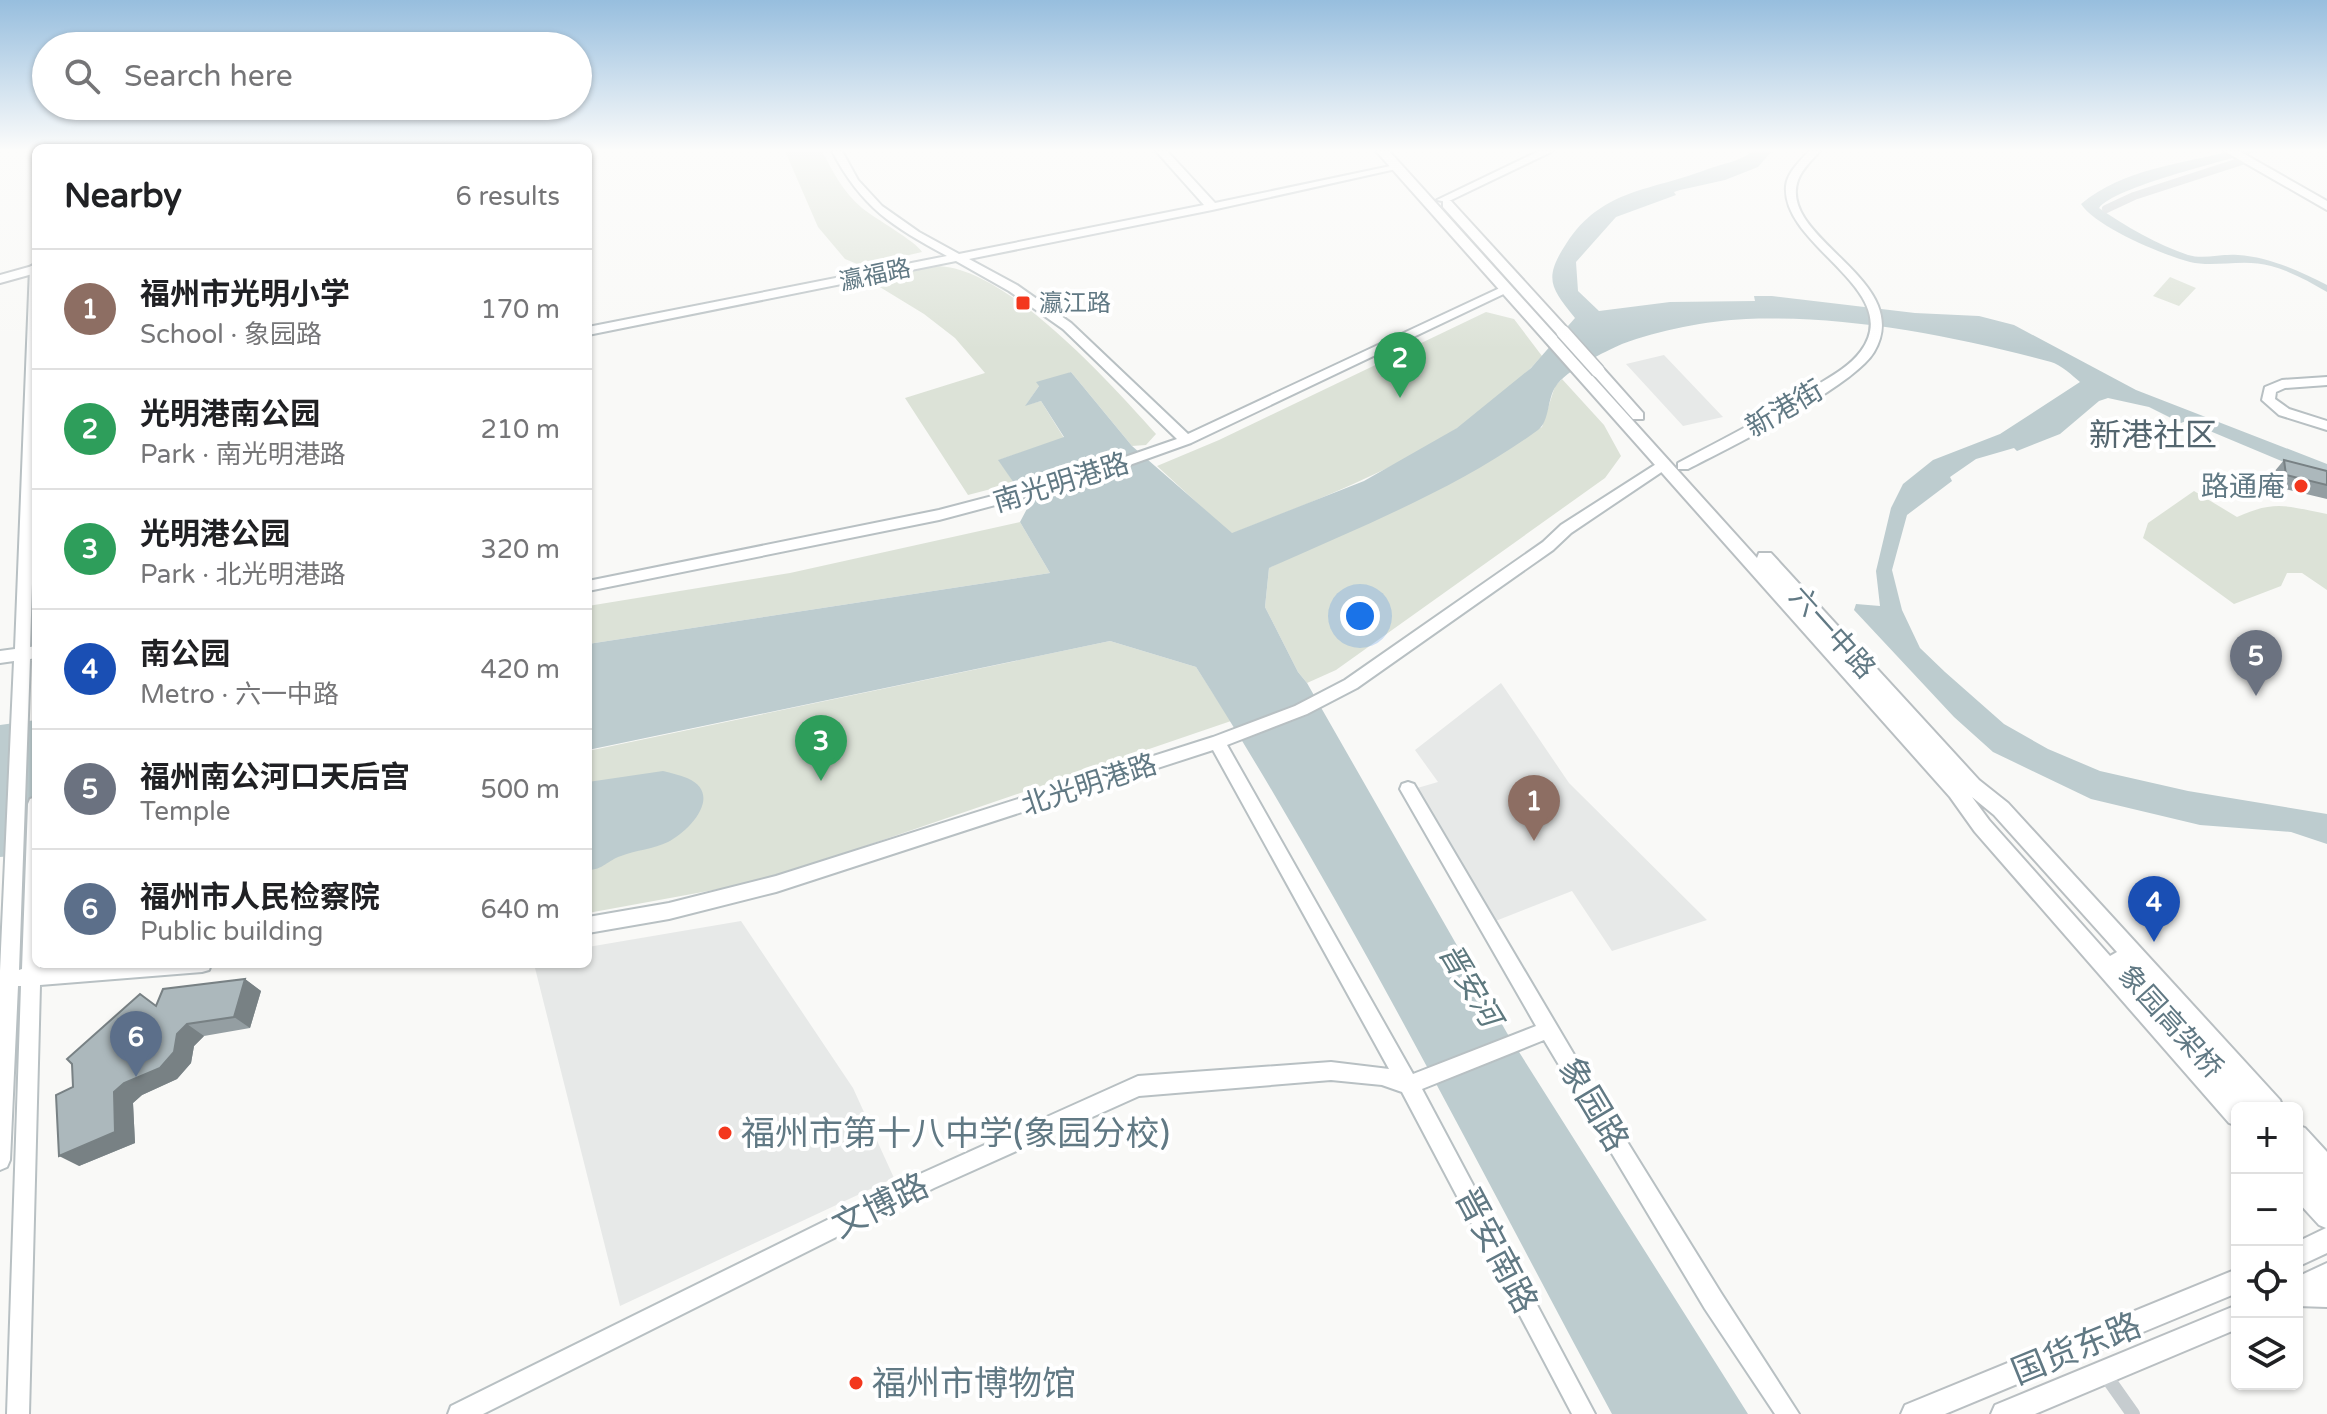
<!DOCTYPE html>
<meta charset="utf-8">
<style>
:root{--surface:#fff;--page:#f2f2f2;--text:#202124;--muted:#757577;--line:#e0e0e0;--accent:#7c3aed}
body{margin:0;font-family:"Varela Round","Noto Sans SC",sans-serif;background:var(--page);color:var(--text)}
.controls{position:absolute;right:24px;bottom:24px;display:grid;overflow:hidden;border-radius:12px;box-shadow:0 2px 6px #0004}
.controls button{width:72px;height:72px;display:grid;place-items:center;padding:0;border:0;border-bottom:2px solid var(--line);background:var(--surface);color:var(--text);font:40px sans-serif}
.you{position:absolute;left:1360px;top:616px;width:28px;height:28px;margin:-20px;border:6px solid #fff;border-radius:50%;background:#1a73e8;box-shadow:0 0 0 12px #1a73e833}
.badge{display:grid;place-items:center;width:52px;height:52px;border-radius:50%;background:var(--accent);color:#fff;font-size:26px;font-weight:700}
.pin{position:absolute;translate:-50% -66px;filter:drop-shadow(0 2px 4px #0008)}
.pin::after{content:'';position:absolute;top:42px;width:28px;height:24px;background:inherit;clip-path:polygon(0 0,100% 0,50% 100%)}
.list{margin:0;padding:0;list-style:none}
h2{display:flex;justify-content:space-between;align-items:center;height:104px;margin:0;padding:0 32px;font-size:34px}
h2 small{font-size:26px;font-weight:400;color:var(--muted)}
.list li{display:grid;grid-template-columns:52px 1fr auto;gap:24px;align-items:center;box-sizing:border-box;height:120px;padding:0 32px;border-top:2px solid var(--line)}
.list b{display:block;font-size:30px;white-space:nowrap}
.list p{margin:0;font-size:26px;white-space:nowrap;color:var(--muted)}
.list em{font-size:26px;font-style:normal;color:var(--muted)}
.icon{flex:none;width:44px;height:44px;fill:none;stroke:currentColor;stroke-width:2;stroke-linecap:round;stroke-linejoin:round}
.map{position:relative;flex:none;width:2327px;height:1414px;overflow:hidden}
.search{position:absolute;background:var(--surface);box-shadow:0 2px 6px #0004;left:32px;top:32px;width:560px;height:88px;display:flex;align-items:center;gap:20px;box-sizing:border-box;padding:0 28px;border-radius:44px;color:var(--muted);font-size:30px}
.panel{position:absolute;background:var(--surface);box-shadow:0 2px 6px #0004;left:32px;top:144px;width:560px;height:824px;border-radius:12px}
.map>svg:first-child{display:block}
</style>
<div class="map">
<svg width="2327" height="1414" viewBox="0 0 2327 1414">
<rect width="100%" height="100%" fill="#f9f9f7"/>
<!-- built -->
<path fill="#e7e9e8" d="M1664,355L1723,417L1683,426L1626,364Z
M1501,683L1569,783L1707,920L1612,951L1572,891L1493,922L1407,791L1438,782L1415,750Z
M741,921L853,1088L894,1178L620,1306L534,964H588V947Z"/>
<!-- green -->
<path fill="#dce2d7" d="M785,151H822C833,172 843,192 862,208C874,218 917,242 922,252L862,266L845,259L818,227Z
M936,266C1006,266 1111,384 1156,434L1146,445L1132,446L1071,372L1039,386L1026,405L1041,401L1064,438L999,460L1014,483L968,495L905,398L985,373L955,338L924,314L870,281Z
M2170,277L2196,288L2179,306L2153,296Z
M1486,312L1514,319L1542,356C1461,447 1342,490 1231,534L1157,466L1219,440Z
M1562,379L1604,425L1621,456L1605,478L1336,670L1307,683L1298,672L1265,607L1269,568L1542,427L1555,386Z
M2194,491L2237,517C2275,500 2287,506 2327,514V590L2302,573H2287L2281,586L2234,604L2143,538L2148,523Z
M1020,522L1050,573L588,644V606L790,573Z
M1110,641L1196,667L1231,721L763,881L588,913V751Z"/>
<!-- water -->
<path fill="#bdcccf" d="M1753,151H1772L1758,167L1725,180L1680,190L1674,192L1676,195L1616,217L1576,262L1578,291L1599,311L1670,302L1755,301L1754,296H1772L1915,313L1979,316L2014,325L2136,390L2327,464V480L2186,421L2181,423L2149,407L2108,398L2099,401L2060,434L2017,451L2014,448L1976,459L1950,477L1952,481L1907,515L1892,570L1902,610L1920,648L1945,672L2004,724L2048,749L2100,771L2188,791L2327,814V844L2291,832L2200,825L2091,799L1993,752L1954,717L1854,610L1856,604L1880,606L1876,571L1891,508L1903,484L1933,460L2000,434L2080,382C2073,376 2060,364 2051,362C1953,336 1848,315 1746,319C1707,321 1659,330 1622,344C1606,351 1565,371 1556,386C1547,398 1550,421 1538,430C1457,489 1360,527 1269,568L1265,607L1298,672L1307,683L1507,1033L1748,1414H1612C1477,1164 1349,907 1196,667L1110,641L588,750V644L1050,573L1020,522L1029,505L998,460L1064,437L1041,401L1025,406L1039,386L1036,382L1071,372L1132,446L1232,533L1364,481L1457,428L1531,368L1575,318C1551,288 1543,279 1566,244C1602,188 1652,191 1708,169C1724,163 1739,162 1753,151Z
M2232,151H2258C2228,160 2114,187 2099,208C2125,226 2158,245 2188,255C2205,260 2222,253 2238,255C2269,257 2300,271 2327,285V292C2310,282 2290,271 2271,266C2243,258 2215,268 2190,262C2163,255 2096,227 2081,204C2123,169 2180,164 2232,151Z
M36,720V854L0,857V725Z
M663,771C671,773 680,775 687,778C724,794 690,831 668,842C654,849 636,850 621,856C608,860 603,870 588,870V782Z"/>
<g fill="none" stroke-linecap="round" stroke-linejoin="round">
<!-- secondary casing -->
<g stroke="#b8c0c3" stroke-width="4">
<path id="secondary" d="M832,151H842L858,180L882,206L919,232L959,254L1204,205L1156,151H1167L1215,203L1400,164V168L1396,169L1212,210L969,259L1017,285L1071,323L1188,434L1502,287L1506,286L1512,290L1191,443L1082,482L939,520L588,591V581L939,510L1073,475L1177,439L1063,329L1009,291L956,261L588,335V327L947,256C892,226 862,208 832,151Z
M1539,151H1553L1447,202L1437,200Z
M1809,151H1820C1812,160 1802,169 1798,180C1777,239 1916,280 1874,352C1853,387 1729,448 1688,469H1678V463C1725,438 1773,414 1817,385C1832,376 1850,366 1861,351C1906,290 1781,246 1786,186C1787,173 1800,161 1809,151Z
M36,263V457L30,647L36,646V658L30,659L19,970L22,969L28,804L30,799L36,797V964H41L40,968L91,964H211L209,970L202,972L40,985L29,1414H7L21,986H18L10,1160L7,1167L0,1170V971L14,661L0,663V651L15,649L30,267Z
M2327,377V385L2285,388L2276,392L2275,399L2289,409L2327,421V430L2279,415L2262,400L2265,387L2282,380Z
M1664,459L1669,461V467L1571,533L1553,550L1357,688L1307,714L1227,745L1413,1074L1536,1026L1400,789L1402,784L1408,782L1414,784L1592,1085L1721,1293L1799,1414H1775L1705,1309L1544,1040L1422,1089L1595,1414H1572L1402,1092L1382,1085L1331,1080L1139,1096L934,1188L483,1414H448L451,1406L920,1174L1138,1076L1331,1062L1389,1069L1213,750L776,892L669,919L588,933V917L669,903L776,876L1213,737L1295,706L1345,680L1543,542L1561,525Z"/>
</g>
<!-- primary casing -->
<g stroke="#b9bfc2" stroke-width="4">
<path id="primary" d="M1376,151H1389L1757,558L1759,553H1771L1979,780L2008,803L2280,1100L2283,1108H2237V1126L2229,1123L1975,832L1950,797ZM1972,797L1994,815L2117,952L2110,956L1989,820Z
M2224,151H2239L2327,201V210Z
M1443,201H1451L1568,329V335H1558L1443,207Z
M36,265V273L0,283V275Z
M1598,367L1603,368L1643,413V419H1633L1593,374V368Z
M2297,1125L2305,1128L2327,1152V1253L2297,1267V1242L2326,1228L2319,1225L2297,1201Z
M2327,1263V1307L2297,1306V1277Z
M2237,1269V1293L1945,1414H1901L1905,1405Z
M2237,1305V1329L2035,1414H1991L1995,1405Z"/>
</g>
<!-- street-far1 -->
<path stroke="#c6cccf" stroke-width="8" d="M2106,209L2134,196L2245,160"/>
<!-- street -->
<path stroke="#c6cccf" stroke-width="14" d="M2104,1373L2133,1414"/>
<!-- secondary -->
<use href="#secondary" fill="#fff" fill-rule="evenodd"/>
<!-- primary -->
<use href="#primary" fill="#fff" fill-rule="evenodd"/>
<!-- primary-bridge casing -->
<g stroke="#b9bfc2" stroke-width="16" stroke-linecap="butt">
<path id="primary-bridge" d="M1563,332L1598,371"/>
</g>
<!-- primary-bridge -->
<use href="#primary-bridge" stroke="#fff" stroke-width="13"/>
</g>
<!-- wall -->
<path fill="#949ea2" d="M2284,460L2327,471V499L2276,487L2274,472Z
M245,979L261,991L250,1028L204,1036L194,1046L191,1063L177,1079L142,1095L133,1103L135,1143L79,1166L72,1064L156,1005Z"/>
<!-- shaded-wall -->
<path fill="#788184" d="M245,979L261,991L250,1028L234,1017Z
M187,1024L204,1036L194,1046L191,1063L177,1079L142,1095L133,1103L135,1143L79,1166L59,1156L114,1092Z"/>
<!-- building -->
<path fill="#acb8bc" stroke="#788184" stroke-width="2" d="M2284,460L2327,471V485L2286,475Z
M245,979L234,1017L187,1024L177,1034L174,1052L160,1068L124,1083L114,1092L115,1132L59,1156L56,1095L73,1087L72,1064L67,1059L140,994L156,1006L163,989Z"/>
<!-- sky -->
<linearGradient id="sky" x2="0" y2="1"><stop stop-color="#97bede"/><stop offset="0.43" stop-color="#fcfcfb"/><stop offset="1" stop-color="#fcfcfb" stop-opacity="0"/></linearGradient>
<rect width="2327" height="349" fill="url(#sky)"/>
<!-- markers -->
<g fill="#f3371d" stroke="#fff" stroke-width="3">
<rect x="1015" y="295" width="16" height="16" rx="4"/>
<circle cx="2301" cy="486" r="8"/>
<circle cx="725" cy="1133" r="8"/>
<circle cx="856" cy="1383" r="8"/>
</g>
<g text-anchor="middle" stroke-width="8" stroke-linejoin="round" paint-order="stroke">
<!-- far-street labels -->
<g font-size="24" fill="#617984" stroke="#fff">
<text transform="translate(875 275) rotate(-12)" y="8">瀛福路</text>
</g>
<!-- far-poi labels -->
<g font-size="24" fill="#617984" stroke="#fff" text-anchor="start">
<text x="1039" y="311">瀛江路</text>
</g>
<!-- street labels -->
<g font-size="28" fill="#617984" stroke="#fff">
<text transform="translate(1784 408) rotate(-30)" y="10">新港街</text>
<text transform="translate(1061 482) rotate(-17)" y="10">南光明港路</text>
<text transform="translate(1833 632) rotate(48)" y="10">六一中路</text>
<text transform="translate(1089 784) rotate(-18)" y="10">北光明港路</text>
<text transform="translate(2171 1021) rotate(48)" y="10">象园高架桥</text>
</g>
<!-- poi labels -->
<g font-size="28" fill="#617984" stroke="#fff" text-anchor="end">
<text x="2285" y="496">路通庵</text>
</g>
<!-- water labels -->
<g font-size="30" font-style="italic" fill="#5d787e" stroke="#fff">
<text transform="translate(1470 985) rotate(59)" y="10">晋安河</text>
</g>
<!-- quarter labels -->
<g font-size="32" fill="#54666f" stroke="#fff">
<text x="2153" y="446">新港社区</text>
</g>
<!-- near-street labels -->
<g font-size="34" fill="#617984" stroke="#fff">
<text transform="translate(1594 1104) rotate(59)" y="12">象园路</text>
<text transform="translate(880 1205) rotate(-26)" y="12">文博路</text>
<text transform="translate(1497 1250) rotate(62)" y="12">晋安南路</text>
<text transform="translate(2076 1348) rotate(-22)" y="12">国货东路</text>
</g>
<!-- near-poi labels -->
<g font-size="34" fill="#617984" stroke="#fff" text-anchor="start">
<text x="741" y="1145">福州市第十八中学(象园分校)</text>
<text x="872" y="1395">福州市博物馆</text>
</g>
</g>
</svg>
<div class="controls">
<button>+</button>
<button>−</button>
<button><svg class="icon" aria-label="locate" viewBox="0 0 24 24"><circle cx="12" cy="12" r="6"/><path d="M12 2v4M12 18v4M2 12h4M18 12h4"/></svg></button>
<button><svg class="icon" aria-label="layers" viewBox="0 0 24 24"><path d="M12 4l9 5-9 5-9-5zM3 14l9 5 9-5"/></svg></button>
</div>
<div class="you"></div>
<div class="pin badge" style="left:1534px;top:841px;background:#8d6e63">1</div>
<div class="pin badge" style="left:1400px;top:398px;background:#2e9e5b">2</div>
<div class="pin badge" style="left:821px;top:781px;background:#2e9e5b">3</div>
<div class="pin badge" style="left:2154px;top:942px;background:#1a4fb4">4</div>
<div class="pin badge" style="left:2256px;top:696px;background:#6b7280">5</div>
<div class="pin badge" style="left:136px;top:1077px;background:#5c6f8a">6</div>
<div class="search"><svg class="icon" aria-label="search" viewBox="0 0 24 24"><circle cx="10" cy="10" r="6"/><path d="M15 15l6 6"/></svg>Search here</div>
<section class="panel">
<h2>Nearby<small>6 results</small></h2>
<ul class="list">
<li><span class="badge" style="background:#8d6e63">1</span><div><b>福州市光明小学</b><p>School · 象园路</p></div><em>170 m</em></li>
<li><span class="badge" style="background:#2e9e5b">2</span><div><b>光明港南公园</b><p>Park · 南光明港路</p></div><em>210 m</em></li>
<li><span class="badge" style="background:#2e9e5b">3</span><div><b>光明港公园</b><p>Park · 北光明港路</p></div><em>320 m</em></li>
<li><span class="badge" style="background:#1a4fb4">4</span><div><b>南公园</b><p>Metro · 六一中路</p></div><em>420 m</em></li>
<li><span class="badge" style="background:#6b7280">5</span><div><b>福州南公河口天后宫</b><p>Temple</p></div><em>500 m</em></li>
<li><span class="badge" style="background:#5c6f8a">6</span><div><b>福州市人民检察院</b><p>Public building</p></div><em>640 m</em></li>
</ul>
</section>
</div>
